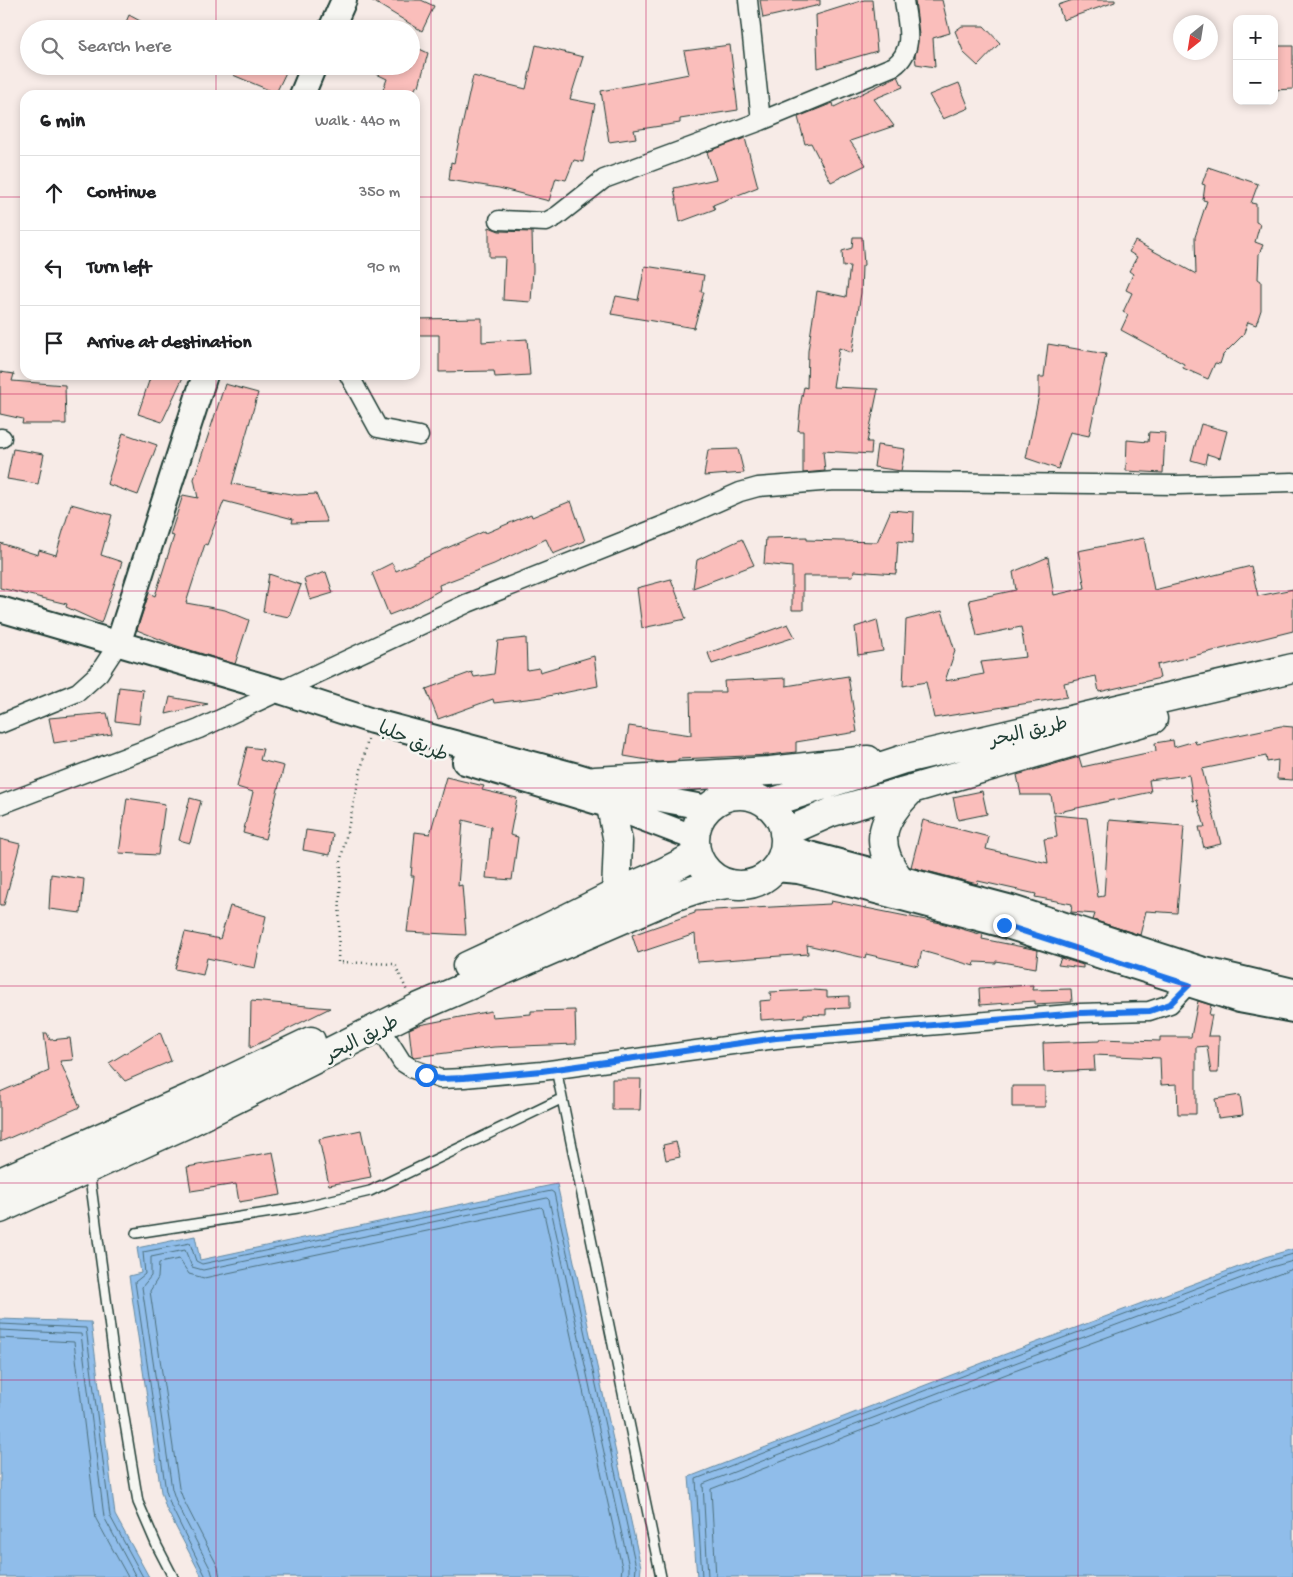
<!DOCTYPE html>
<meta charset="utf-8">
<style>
:root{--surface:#fff;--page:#f2f2f2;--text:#202124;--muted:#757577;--line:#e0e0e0}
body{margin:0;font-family:"Gochi Hand","Playpen Sans Arabic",sans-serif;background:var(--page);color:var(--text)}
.controls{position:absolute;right:15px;top:15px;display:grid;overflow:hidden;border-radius:10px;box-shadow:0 2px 8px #0003}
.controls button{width:45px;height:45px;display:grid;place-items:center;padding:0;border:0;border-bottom:1px solid var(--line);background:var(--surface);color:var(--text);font:25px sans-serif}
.compass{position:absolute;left:1173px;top:15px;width:45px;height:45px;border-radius:50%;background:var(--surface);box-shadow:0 2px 8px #0003;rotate:210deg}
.stop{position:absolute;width:15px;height:15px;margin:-11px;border:4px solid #1a73e8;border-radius:50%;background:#fff}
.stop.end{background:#1a73e8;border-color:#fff;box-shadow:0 1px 5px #0008}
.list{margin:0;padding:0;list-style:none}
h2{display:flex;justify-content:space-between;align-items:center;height:65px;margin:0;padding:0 20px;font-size:21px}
h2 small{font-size:16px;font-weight:400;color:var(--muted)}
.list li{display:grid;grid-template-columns:32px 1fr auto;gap:15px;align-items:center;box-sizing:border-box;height:75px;padding:0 20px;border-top:1px solid var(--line)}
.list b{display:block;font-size:19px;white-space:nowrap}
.list em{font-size:16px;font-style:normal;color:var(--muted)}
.icon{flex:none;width:28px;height:28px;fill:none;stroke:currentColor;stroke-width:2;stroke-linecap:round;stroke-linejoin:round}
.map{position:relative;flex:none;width:1293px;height:1577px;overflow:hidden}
.search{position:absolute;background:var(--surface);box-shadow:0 2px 8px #0003;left:20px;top:20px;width:400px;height:55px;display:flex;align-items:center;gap:12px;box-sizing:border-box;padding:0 18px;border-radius:28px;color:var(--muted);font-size:19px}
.panel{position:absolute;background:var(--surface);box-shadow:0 2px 8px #0003;left:20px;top:90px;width:400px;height:290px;border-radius:15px}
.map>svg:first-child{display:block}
</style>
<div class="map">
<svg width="1293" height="1577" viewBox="0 0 1293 1577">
<rect width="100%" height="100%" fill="#f7ebe7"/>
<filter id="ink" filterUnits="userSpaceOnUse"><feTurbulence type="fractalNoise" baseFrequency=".02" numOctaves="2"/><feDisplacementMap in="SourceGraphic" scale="10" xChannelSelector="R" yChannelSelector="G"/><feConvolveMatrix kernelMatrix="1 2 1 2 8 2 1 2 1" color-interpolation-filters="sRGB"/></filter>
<g filter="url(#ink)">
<!-- water -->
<path fill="#90bdea" stroke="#638aa1" d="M557,1184L641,1567L640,1577H202L166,1508L161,1492L129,1276L141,1273L137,1248L195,1236L200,1260Z
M1293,1249V1577H697L689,1477L1003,1355L1265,1257Z
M0,1319L91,1322L115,1515L149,1577H0Z"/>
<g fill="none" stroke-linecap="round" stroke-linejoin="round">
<!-- shore -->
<path stroke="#4c707d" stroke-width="1" d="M0,1324L86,1328L110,1516L143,1577
M0,1330L81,1334L104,1517L136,1577
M0,1338L74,1342L96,1519L128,1577
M206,1577L171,1506L166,1491L135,1282L145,1274L143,1252L190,1243L196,1261L202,1264L551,1191L554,1193L636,1567L635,1577
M213,1577L211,1570L177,1504L172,1489L142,1287L151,1276V1257L185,1250L192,1267L203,1270L547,1198L549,1200L629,1567V1577
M220,1577L218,1567L184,1501L179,1488L150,1291L158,1278L159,1263L179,1259L189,1274L204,1278L541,1207L543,1209L622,1567L621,1577
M702,1577L696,1479L1004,1360L1266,1262L1293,1254
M708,1577L703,1484L1007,1366L1268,1268L1293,1261
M716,1577L711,1489L1009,1373L1293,1269"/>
</g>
<!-- building -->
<path fill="#fabebb" stroke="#1f3d34" d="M371,0H421L434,6L422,31Z
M760,0H820V5L763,18Z
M864,0H872L877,51L818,68L816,15Z
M915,0H942L950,33L933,38L935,67L916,64L915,56L919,35Z
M1073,0H1115V2L1063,20L1058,5Z
M129,15L155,29H123Z
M962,26H984L1000,43L978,66L964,53L955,31Z
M411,45L428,53L419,86L417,85L412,95H381L387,79L360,66H411Z
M536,45L583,57L570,99L595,104L583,162L574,160L566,180L556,178L549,201L499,188L449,180L451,162L454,163L473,76L526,89Z
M730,45L738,110L680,119V123L634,130L636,138L609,142L601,91L689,74L684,51Z
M1274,46H1293V89L1274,90Z
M237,66H289L276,93L233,75Z
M898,76L903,87L874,99L894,126L850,141L866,165L831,182L811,143L805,144L798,117L833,103L834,107Z
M959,83L969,108L943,119L929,95Z
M745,138L758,187L713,205L715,209L680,222L674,188L716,179L707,152Z
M1208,167L1258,184L1251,203L1256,204V222L1260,224L1255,242L1263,245L1259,254L1258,279L1261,281V310L1256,325L1248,322L1243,335L1223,355L1220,364L1215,363L1208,379L1183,368L1184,364L1121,330L1128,315L1123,312L1132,293L1126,290L1133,274L1129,271L1137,257L1129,252L1135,241L1196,274L1195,237L1207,201L1203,200L1205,185L1202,184Z
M489,227L499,231L532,232L533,270L531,302L503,300L505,257H489Z
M853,237H862L864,265L862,266L861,293L852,353L839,348L833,387L878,389L867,442H872L871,454L823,451L825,471L803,473V431H798L801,401L804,387L807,388L808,351L817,291L846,297L850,266L843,267L842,251L852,248Z
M645,266L704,275L701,292H704L694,328L611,314L616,296L638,300Z
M482,318V342L527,339L530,375L495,377L494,371L439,372V335H415V319Z
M1048,344L1106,354L1089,436L1070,432L1058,469L1026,458L1039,395V377H1044Z
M0,372L14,374L12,381L65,385L66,424H22L23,419L0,414Z
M151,375H184L162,422L138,414Z
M225,384L258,393L232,484L297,495L316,494L327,522L292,523L293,519L224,501L207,545L205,544L186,603L225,610L249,620L235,664L174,645L137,630L149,593L155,596L174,536L170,535L183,495L198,498L194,479Z
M1201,424L1227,431L1220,458L1207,454L1205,464L1191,460Z
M1149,432L1165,433L1163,473L1126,471L1127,440L1148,442Z
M123,433L157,445L138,495L107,484Z
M877,445L905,449L901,471L874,467Z
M13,449L44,454L38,484L7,479Z
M738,449L744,473L704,476L708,450Z
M571,501L585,541L553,554L546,539L494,564L439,585L440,590L412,606L389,615L372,573L392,563L396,571L485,531L486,533L531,514L532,517Z
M71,504L112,515L101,555L122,562L101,623L66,607L67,604L0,588V543L38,555L39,550L56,555Z
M891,510L914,512L913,543L898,541L896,574L854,571L853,576H803V610H792V567L764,564L766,538L807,537V540L877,542Z
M1144,538L1154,590L1251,566L1258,596L1293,589V631L1157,665L1160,678L1099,692L1096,676L1064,683L1067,697L934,718L926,682L903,686L906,620L942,611L955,651L945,681L984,674L981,662L1026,657L1021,627L977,636L969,600L1016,590L1013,572L1048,557L1054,595L1085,588L1078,551Z
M742,539L754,565L693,588L697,560Z
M326,572L333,593L310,600L304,579Z
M269,574L301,585L289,617L263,612Z
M671,579L686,619L642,628L637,588Z
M877,620L883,651L858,655L855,627Z
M788,624L795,637L712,664L708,653Z
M526,638L527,670L539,668L540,672L594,656L598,686L543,697L494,703L493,699L438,719L426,689L472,672L474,677L494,674L498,641Z
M848,676L857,732L796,742V752L769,755L678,759V761L659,762L624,756L629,726L691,735L690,692H725L724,681L786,678V686Z
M119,687L143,690L139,724L115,721Z
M170,697L208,704L166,714Z
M107,713L112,734L54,743L49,718Z
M1281,726L1293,727V780L1277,779L1278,760L1267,762L1266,756L1202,769L1221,844L1204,848L1199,827H1205L1197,800L1193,801L1189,775L1149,780L1151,792L1054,813L1051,795H1021L1017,775L1079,757L1082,767L1156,751L1155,743L1173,740L1174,747L1195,741L1196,744Z
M247,747L263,749L260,760L284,766L265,839L243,833L253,792L237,787Z
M446,777L484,786L482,790L517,798L510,835L518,837L512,880L486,878L491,827L463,820L458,886L462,885L466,935L407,932L414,876H411L415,832L430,834Z
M982,791L987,814L958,820L953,797Z
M127,798L165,804L158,855L119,853Z
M190,798L201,801L190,843L179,840Z
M1054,815L1087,818L1098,897L1104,896L1109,820L1184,826L1177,913L1146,911L1140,935L1093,920L1095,914L1071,912L1072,904L1035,897L1036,894L978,881L977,884L911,867L923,820L989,837L986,849L1048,863L1044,839L1057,837Z
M306,830L333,834L330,855L303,850Z
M0,839L20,844L4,905H0Z
M51,874L84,879L81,913L49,909Z
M831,901L941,923L983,935L982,939L1038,950L1036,968L996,961V963L975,962L974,966L922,951L918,966L866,954L865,958L807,945L808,954L697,962L695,934L638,953L632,935L695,913V911L830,904Z
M230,906L266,916L255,968L207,958L203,975L175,969L185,932L220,939Z
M1061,958L1083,965V968L1058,965Z
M1033,985L1032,990L1071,989L1072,1002L1035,1004V1001L980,1005L979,988Z
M813,990L827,991V997L849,996V1008L826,1009V1015L804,1014V1017L761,1020L760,1001L771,1000L770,992Z
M251,1001L330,1008L250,1048Z
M1198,1001L1211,1005L1209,1015H1212L1208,1036H1219V1045L1218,1073H1211L1207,1046L1196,1047V1114H1178L1177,1084L1161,1085L1160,1058L1094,1055L1095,1070L1044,1072L1043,1043L1099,1041L1100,1039L1160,1041V1037H1191Z
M575,1010L576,1044L494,1047L414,1057L412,1055L409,1029L419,1025L491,1011L492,1017L531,1014V1011Z
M160,1032L171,1061L125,1081L109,1063Z
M44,1033H47L50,1040L70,1038L73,1060L60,1061L80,1107L0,1142V1092L49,1071Z
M612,1079H641L640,1110H612Z
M1012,1086H1045V1107H1012Z
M1240,1095L1243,1115L1218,1118L1215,1099Z
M361,1130L371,1177L329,1185L319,1139Z
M676,1142L680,1157L666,1160L663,1145Z
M273,1152L281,1195L239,1202L236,1184L191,1191L187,1167Z"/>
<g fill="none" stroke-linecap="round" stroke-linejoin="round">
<!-- lane casing -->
<g stroke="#1f3d34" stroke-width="12">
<path id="lane" d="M556,1069L661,1577
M89,1171L113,1351L138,1502L157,1546L173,1577
M136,1233L298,1208L370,1191L561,1099"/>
</g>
<!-- street casing -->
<g stroke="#1f3d34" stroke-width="21">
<path id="street" d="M748,0L761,121
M499,220L546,222L557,216L604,179L761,121L894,66C916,50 907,24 904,0
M349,375L378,428L419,436
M0,438H2
M0,724L78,692L99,673L118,644
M0,805L199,729L468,603L679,519L740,492L758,487L834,481L1176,485L1293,482
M380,1027L402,1062L413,1069L440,1079L464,1078L542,1071L776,1039L1080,1013L1149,1011L1170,1004L1195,977"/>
</g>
<!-- secondary casing -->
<g stroke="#1f3d34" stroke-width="28">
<path id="secondary" d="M331,29L344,0
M302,95L314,66
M0,609L283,692L372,721L574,775L644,796L708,808
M118,644L205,375
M465,762L611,806L695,838
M785,845L802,852L1012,908L1201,969L1293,991
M775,869L798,871L831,879L1004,925L1239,1000L1293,1010"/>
</g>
<!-- highway casing -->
<g stroke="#1f3d34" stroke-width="31">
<path id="highway" d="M595,781L770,771L868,760
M695 840a45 45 0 1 1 90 0a45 45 0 1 1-90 0Z
M767,804L904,759L1293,668
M611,806L618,842L616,894
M784,833L832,812L1153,719
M898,877C872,841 882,819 911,790
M467,966C517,943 566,919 615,894C643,881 671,871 697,854
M0,1182L210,1089L311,1041
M0,1209L186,1124L417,1008L676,896L700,888L729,884"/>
</g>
<!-- path -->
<path stroke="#1f3d34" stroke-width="2.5" stroke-dasharray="1 4" stroke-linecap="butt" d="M368,739L341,859L338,962L395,964L407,991"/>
<!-- lane -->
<use href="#lane" stroke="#f6f6f2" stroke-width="9"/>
<!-- street -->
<use href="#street" stroke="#f6f6f2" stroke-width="18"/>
<!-- secondary -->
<use href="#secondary" stroke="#f6f6f2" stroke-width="24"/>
<!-- highway -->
<use href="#highway" stroke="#f6f6f2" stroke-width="28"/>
</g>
</g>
<g fill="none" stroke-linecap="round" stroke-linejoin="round" filter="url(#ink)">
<!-- route -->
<path stroke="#1a73e8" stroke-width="6" d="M426,1075L440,1079L464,1078L542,1071L776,1038L1080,1013L1150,1011L1170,1004L1189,985L1004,925"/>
</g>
<!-- grid -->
<path fill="none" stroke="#c2185b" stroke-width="1" stroke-opacity="0.55" d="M216,0V29M431,0V1577M646,0V1577M862,0V1577M1078,0V1577M216,66V95M0,197H25M415,197H1293M216,375V1577M0,394H1293M0,591H1293M0,788H1293M0,986H1293M0,1183H1293M0,1380H1293"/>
<g text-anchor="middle" stroke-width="5" stroke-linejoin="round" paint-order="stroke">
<!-- street labels -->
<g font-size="19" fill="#1f3d34" stroke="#f6f6f2">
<text transform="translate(1028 730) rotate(-13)" y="7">طريق البحر</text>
<text transform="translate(414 740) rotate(24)" y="7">طريق حلبا</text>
<text transform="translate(361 1037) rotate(-27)" y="7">طريق البحر</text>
</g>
</g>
</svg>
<div class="controls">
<button>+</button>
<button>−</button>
</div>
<svg class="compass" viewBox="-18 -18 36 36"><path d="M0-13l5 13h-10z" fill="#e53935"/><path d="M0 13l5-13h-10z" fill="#757577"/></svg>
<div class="stop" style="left:426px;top:1075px"></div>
<div class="stop end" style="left:1004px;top:925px"></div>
<div class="search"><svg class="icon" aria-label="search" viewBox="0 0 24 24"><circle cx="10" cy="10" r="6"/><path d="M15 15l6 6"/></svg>Search here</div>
<section class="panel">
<h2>6 min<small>Walk · 440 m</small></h2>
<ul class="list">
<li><svg class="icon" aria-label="ahead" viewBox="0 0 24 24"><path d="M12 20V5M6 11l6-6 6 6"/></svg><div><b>Continue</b></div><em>350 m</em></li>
<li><svg class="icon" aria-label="left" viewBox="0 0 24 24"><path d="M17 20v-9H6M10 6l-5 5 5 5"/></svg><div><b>Turn left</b></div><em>90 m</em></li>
<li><svg class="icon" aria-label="arrive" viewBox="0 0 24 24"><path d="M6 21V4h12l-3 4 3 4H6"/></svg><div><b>Arrive at destination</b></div></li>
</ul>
</section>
</div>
